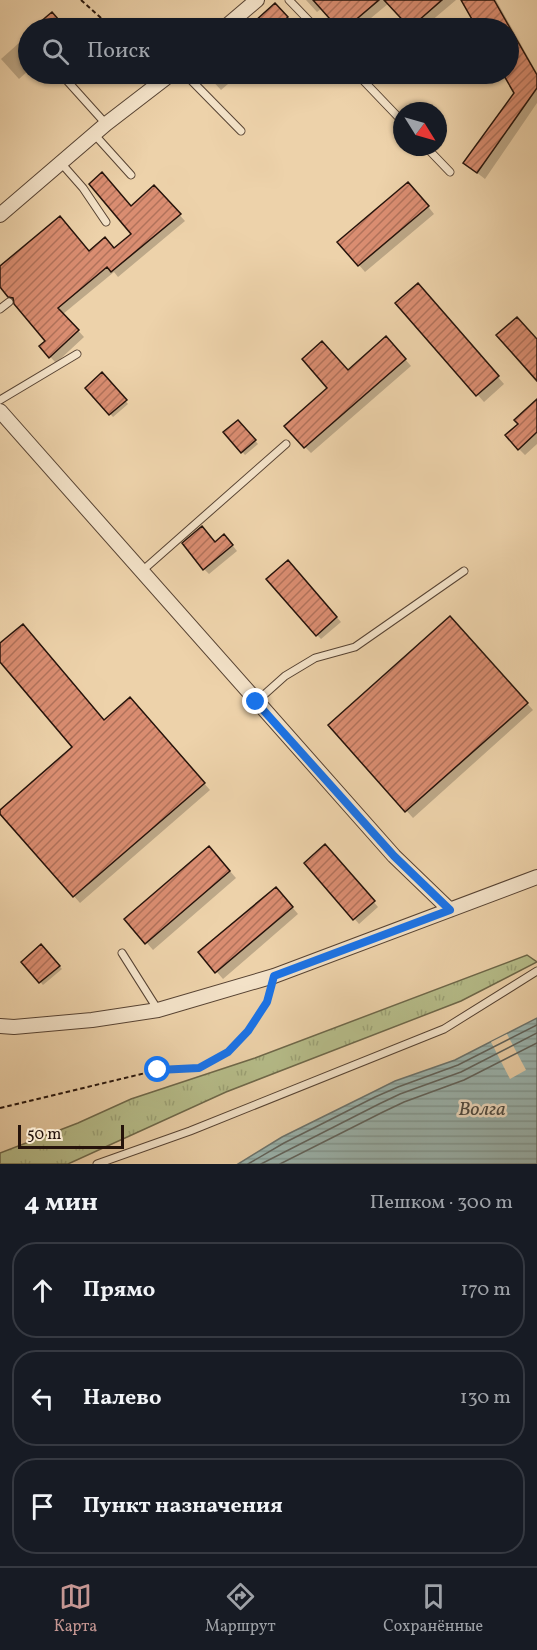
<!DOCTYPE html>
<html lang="ru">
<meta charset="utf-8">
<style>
:root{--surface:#171b24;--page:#20242c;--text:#f1f3f6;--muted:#9ea1a6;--line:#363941;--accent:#c59692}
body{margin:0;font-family:Vollkorn,serif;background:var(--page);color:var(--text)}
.compass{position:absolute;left:393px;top:102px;width:54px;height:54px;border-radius:50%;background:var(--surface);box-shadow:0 2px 4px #0004;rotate:127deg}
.scale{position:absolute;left:18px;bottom:15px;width:106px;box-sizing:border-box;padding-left:6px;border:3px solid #25130b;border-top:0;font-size:16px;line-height:21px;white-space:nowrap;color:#25130b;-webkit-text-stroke:4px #f3e2c8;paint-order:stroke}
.stop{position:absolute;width:18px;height:18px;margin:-14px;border:4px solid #1a73e8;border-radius:50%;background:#fff}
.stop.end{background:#1a73e8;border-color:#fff;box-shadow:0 2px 6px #0008}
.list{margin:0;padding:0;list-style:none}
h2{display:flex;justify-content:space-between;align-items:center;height:78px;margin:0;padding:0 24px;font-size:26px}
h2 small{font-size:20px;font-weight:400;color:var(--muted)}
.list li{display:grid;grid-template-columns:39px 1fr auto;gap:18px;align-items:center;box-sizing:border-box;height:96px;margin:0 12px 12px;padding:0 12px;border:2px solid var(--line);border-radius:24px}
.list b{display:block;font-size:22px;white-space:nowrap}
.list em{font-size:20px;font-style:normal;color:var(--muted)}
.icon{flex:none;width:33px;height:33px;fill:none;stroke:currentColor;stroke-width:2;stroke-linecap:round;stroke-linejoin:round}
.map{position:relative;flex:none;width:537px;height:1164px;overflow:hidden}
.search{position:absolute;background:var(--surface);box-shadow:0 2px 4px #0004;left:18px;right:18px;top:18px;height:66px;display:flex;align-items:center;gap:15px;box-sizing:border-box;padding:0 21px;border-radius:33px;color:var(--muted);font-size:22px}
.sheet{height:402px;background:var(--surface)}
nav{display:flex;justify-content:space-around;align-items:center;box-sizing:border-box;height:84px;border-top:2px solid var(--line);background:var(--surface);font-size:16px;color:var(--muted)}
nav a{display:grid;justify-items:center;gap:3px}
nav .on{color:var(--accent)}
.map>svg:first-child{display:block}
</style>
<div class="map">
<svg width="537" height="1164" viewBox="0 0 537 1164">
<defs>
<pattern id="grass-tufts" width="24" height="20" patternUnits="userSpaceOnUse" patternTransform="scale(1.5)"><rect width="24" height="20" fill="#b6bd8a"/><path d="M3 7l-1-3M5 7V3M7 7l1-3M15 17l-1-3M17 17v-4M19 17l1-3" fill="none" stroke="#9ca276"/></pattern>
<pattern id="water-rules" width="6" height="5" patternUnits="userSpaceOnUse" patternTransform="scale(1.5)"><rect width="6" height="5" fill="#9bb6b1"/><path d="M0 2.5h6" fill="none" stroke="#859c97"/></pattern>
<pattern id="building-hatch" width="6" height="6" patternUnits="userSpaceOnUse" patternTransform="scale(1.5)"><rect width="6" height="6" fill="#da8d71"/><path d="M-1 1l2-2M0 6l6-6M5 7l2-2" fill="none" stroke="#b1725b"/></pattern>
</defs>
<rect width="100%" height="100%" fill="#edd2aa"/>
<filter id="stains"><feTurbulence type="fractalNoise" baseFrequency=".00333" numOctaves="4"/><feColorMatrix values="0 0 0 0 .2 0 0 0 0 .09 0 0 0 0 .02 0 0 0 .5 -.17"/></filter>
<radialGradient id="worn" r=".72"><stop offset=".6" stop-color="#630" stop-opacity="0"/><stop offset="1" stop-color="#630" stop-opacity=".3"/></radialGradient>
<!-- grass -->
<path fill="url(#grass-tufts)" stroke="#6e684a" stroke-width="1.5" d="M527,955L537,962L461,1001L226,1092L68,1164H0V1153L78,1123L131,1099L255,1058Z"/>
<!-- water -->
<path fill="url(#water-rules)" stroke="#6c756f" stroke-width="1.5" d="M537,1018V1164H238L282,1137L373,1092L395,1081L455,1060Z"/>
<!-- pier -->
<path fill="#edd2aa" d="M507,1034L526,1070L510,1079L491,1042Z"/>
<!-- shadow -->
<path fill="#0003" d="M306,0H456L423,28H411L389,3L359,28H340L322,8L317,12Z
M463,0H496L537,73V103L485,179L472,169L516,93L505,74H508V28H479Z
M280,10L291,23L285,28H261L256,22Z
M28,35V71L19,79L1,59Z
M76,74H98L86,84Z
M206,74H219L228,84L221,90Z
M301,74H313L306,79Z
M154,187L185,221L118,277L114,272L63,314L84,337L56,363L41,347L47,341L0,285V268L115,249L133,234L132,208Z
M415,190L434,214L365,272L359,265Z
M424,291L504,384L484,402L397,303Z
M392,344L411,366L311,453L305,447L348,371Z
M102,374L128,404L113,417L87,388Z
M537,401V444L525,455L519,449L520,424Z
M238,422L258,444L245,455L226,433Z
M229,541L237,551L209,574L204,569L215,543Z
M293,567L341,622L321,639L317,635Z
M456,625L533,710L413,818L330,725Z
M0,645L104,721L134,703L210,790L80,903L0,812L74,747L0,659Z
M330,851L378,907L359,924L306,863Z
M215,854L236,878L153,950L126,919Z
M282,895L298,914L223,979L200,953Z
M41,946L62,969L43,985L23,962Z"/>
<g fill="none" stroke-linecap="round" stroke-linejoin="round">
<!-- shore -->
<path stroke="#60645e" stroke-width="1.5" d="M248,1164L284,1143L375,1097L398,1087L458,1065L537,1025
M261,1164L379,1104L400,1094L461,1072L537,1033
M280,1164L383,1112L404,1102L464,1080L537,1043"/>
</g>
<!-- building -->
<path fill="url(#building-hatch)" stroke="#25130b" stroke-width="1.5" d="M313,0H379L346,28H338Z
M384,0H442L410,28Z
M461,0H494L537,75V88L477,173L463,163L514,93L503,74H508V28H477Z
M275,3L288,17L275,28H259L254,22Z
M52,12L66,28H33L46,17Z
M102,172L131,206L154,185L181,214L111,272L107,267L58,308L79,330L49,358L39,346L45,341L14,304L13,298L8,297L0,287V266L60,216L89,251L105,237L114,248L131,234L89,184Z
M408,182L429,206L358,266L337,242Z
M418,283L499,376L476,396L395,303Z
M517,317L537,339V381L496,335Z
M386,336L406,359L304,448L284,426L327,388L302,359L322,341L348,370Z
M102,372L127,400L109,415L85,388Z
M537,399V432L518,450L505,435L518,424L514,420Z
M238,420L256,440L241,453L223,432Z
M202,526L215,542L224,534L233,545L203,570L182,543Z
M288,560L337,617L316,636L266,579Z
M450,616L528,703L405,812L328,725Z
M23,624L104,720L130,697L205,783L73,897L0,814V810L72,747L0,662V643Z
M325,844L375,901L353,920L304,863Z
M209,846L230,871L145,944L124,919Z
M276,887L293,907L215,973L198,952Z
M41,944L60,966L39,983L21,962Z"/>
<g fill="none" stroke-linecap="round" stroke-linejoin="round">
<!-- lane casing -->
<g stroke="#574333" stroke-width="9">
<path id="lane" d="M289,0L316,28
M61,74L106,124
M185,74L241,131
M357,74L402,121
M94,134L131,175
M426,147L450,172
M61,163L83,188L106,222
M0,309L9,302
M0,400L77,354
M142,571L286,444
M256,702L285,676L315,658L355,647L464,571
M122,953L158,1010
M97,1164L190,1131L444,1029L537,971"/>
</g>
<!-- street casing -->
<g stroke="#574333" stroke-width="16">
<path id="street" d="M224,28L257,0
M0,215L106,124L171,74
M0,411L394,856L450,910
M0,1026L14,1027L92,1020L158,1010L274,976L537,877"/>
</g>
<!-- path -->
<path stroke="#25130b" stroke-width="2" stroke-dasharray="4.5 3" stroke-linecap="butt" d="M81,0L112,28
M0,1108L158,1070L199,1068L228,1052L248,1031L267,1002L270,990"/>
<!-- lane -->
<use href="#lane" stroke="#f3e2c8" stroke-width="7"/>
<!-- street -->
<use href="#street" stroke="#f3e2c8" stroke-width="14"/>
</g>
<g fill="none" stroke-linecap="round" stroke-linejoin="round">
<!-- route -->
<path stroke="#1a73e8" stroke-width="8" d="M158,1070L199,1068L228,1052L248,1031L267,1002L274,976L450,910L394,856L256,702"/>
</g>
<g text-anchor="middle" stroke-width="5" stroke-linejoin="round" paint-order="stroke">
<!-- water labels -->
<g font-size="20" font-style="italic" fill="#4e4c45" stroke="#f3e2c8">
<text x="482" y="1115">Волга</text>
</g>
</g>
<rect width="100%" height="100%" filter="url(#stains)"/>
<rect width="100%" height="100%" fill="url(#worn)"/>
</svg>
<svg class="compass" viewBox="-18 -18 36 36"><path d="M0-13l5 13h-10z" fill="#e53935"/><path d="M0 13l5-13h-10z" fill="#9ea1a6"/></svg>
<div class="scale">50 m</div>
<div class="stop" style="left:158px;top:1070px"></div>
<div class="stop end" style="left:256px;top:702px"></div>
<div class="search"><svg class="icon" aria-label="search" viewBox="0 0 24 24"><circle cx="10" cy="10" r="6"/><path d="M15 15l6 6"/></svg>Поиск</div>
</div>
<section class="sheet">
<h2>4 мин<small>Пешком · 300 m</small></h2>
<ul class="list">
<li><svg class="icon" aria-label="ahead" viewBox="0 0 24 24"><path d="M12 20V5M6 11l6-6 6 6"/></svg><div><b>Прямо</b></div><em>170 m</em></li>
<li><svg class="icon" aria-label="left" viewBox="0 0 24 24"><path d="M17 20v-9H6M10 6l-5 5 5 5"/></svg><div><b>Налево</b></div><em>130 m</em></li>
<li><svg class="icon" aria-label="arrive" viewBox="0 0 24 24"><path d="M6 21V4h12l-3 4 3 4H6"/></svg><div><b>Пункт назначения</b></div></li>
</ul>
</section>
<nav>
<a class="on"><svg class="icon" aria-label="map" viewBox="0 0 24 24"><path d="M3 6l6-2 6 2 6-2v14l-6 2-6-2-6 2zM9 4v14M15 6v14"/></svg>Карта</a>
<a><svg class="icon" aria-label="directions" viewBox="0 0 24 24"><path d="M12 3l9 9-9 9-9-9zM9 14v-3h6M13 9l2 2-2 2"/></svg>Маршрут</a>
<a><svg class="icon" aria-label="saved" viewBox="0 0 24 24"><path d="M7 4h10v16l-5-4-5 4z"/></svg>Сохранённые</a>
</nav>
